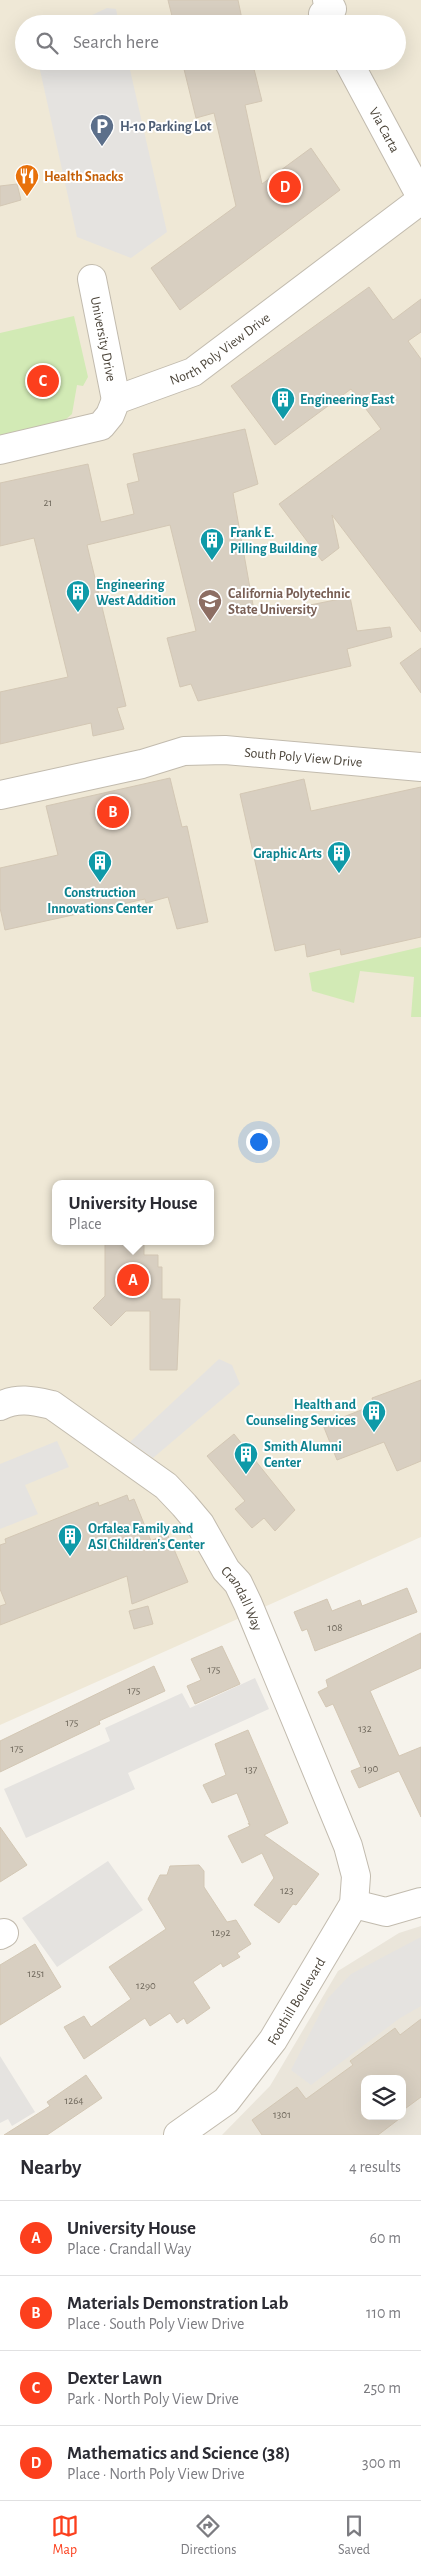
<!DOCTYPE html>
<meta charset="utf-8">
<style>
:root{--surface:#fff;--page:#f2f2f3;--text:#2b2b33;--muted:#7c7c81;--line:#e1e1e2;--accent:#fc3f1d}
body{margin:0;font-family:"Alegreya Sans",sans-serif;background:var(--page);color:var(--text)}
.controls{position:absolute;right:15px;bottom:15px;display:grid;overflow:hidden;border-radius:10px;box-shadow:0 5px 20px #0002}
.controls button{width:45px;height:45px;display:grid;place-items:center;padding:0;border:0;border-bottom:1px solid var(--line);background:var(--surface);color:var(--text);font:25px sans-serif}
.you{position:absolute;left:258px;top:1141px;width:18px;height:18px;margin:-12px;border:4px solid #fff;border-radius:50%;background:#1a73e8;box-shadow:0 0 0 8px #1a73e833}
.badge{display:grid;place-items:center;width:32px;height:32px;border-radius:50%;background:var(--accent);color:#fff;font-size:16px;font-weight:700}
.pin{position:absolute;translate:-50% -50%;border:2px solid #fff;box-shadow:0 1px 5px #0006}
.popup{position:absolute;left:52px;top:1180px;width:162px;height:65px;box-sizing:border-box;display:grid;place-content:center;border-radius:10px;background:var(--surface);filter:drop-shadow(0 1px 4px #0005);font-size:16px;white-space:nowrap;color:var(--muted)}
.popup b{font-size:19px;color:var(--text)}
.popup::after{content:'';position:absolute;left:50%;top:100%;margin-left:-10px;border:10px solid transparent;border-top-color:var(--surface)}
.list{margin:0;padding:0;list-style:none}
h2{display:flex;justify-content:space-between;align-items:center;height:65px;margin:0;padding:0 20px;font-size:21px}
h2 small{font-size:16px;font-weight:400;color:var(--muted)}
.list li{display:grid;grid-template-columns:32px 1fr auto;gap:15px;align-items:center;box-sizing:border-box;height:75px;padding:0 20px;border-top:1px solid var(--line)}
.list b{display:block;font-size:19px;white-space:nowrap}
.list p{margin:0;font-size:16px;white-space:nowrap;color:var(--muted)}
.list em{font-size:16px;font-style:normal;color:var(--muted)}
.icon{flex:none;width:28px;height:28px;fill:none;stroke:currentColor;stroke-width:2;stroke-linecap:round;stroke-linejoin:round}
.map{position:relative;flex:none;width:421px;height:2135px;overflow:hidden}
.search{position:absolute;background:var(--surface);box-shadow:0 5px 20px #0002;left:15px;right:15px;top:15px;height:55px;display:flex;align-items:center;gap:12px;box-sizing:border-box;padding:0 18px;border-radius:28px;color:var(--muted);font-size:19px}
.sheet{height:365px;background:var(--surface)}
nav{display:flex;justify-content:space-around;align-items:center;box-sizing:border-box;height:70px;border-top:1px solid var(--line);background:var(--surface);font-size:14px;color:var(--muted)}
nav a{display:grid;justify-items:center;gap:2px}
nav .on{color:var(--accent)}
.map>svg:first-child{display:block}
</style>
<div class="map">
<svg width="421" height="2135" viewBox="0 0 421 2135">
<rect width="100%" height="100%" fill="#f6f3ec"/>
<!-- residential -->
<path fill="#eae5da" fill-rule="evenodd" d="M421,1926V2135H222L270,2086L338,1971L399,1933ZM365,2079H402V2116H365Z"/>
<!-- education -->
<path fill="#efe8d6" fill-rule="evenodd" d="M0,0H421V1537L0,1725ZM24,24H397V61H24ZM56,1184H210V1241H56Z"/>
<!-- green -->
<path fill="#d2eab5" d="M74,316L88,377L83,386L77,385L72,414L59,425L0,438V333Z
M421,947V1017H411L414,977L360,971L354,1003L312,991L309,973Z"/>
<!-- parking -->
<path fill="#e5e3e0" d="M107,8L116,9L119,24H73Z
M38,61H128L167,232L131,258L77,237Z
M219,1359L232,1365L240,1384L153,1458L130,1442Z
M57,1441L69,1467L25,1485L38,1514L0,1529V1464Z
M255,1678L269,1709L128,1773L135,1789L26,1838L4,1789L110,1741L105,1728L182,1693L190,1708Z
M108,1861L143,1910L57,1967L22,1918Z
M421,1937V2006L400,2018L311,2085L291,2070L328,1998L351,1974Z
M0,2056L35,2112L12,2126L8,2119L0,2123Z"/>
<!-- building -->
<path fill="#d8cfc1" stroke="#d3c7b4" d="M168,0H238L243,24H174Z
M182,61H252L262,101L245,105L262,184L311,148L340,190L180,310L151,268L236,206L214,113L196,118Z
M17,184L21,200L0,206V186Z
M369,287L393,320L421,299V332L408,341L421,359V632L332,515L339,548L322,561L279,504L381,429L351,389L275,445L231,386Z
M245,429L258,484L233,493L255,616L350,597L357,631L390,627L392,637L347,649L351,666L198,701L191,684L180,687L167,638L196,631L170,525L87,545L126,706L117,708L124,729L93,736L91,723L0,744V692L68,677L34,538L0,546V483L88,464L101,522L134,514L127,484L139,481L133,454Z
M421,648V693L400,663Z
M170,778L182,827L187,826L208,922L177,929L168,897L146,903L145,899L5,930L0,908V868L58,855L46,806Z
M304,779L311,811L421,787V937L341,955L340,949L307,957L305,944L275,951L240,794Z
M105,1241L144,1244V1255H158V1267H162V1299H180L177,1370H150V1311H126L111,1326L93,1308L105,1296Z
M421,1380V1461L397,1471L384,1442L337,1460L323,1425L374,1405L372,1398Z
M234,1434L295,1510L275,1531L264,1518L252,1528L235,1509L245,1501L207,1456Z
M127,1495L129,1501L134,1499L151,1541L167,1533L188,1582L132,1604L127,1576L0,1625V1606L6,1604L0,1589V1545L6,1543L5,1539L98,1502L99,1506Z
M407,1588L417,1612L315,1651L307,1629L302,1631L294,1612L327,1599L332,1611L360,1600L362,1606Z
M148,1606L153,1624L134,1629L129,1611Z
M421,1633V1668L370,1691L399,1756L421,1747V1817L399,1771L359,1788L351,1771L361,1767L333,1704L326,1707L318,1692L328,1687L326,1680Z
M222,1646L240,1684L195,1704L187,1686L201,1680L191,1659Z
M154,1666L165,1691L99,1721L100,1724L0,1772V1741Z
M248,1730L288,1823L264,1835L319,1874L296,1905L293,1904L279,1923L254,1905L274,1878L262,1853L242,1863L228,1836L250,1826L248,1823L250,1825L237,1793L212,1803L203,1785L226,1775L215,1744Z
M0,1827L27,1865L0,1882Z
M199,1865L204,1871V1887L227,1922L236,1920L251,1944L237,1953L240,1957L223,1967L221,1963L193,1982L210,2008L187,2024L184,2018L177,2023L170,2013L150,2026L145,2018L84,2059L64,2027L84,2016L91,2027L131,1999L109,1967L166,1929L148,1899L160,1875H167L170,1866Z
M35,1944L61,1987L0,2025V1965Z
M421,2019V2097L402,2111V2079H365V2116H403L378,2135H262L252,2120L297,2087L306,2099L353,2065L350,2061L395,2028L400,2035Z
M86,2075L102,2098L47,2135H4L50,2106L47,2102Z"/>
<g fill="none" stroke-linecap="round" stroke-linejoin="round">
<!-- minor casing -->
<g stroke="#c2bbae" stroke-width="30">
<g id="minor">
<path d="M327,0L332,9L323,14L328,24"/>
<path id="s1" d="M348,61L421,197"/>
<path id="s2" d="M92,279L116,400"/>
<path id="s3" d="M0,450L101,426L110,415L116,400L193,372L421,200"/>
<path id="s4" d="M0,795L142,764L184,751L225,750L421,767"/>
<path id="s5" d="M0,1406C18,1397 34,1401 52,1405L166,1486L184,1505L200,1524L226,1570L238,1583L248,1604L348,1846L356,1876L354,1904L273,2040L226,2101L178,2135"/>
<path d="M354,1904L386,1912L421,1902"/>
<path d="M0,1935L4,1933"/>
</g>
</g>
<!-- minor -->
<use href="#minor" stroke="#fff" stroke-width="28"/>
</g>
<!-- icons -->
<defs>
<g id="parking-pin" transform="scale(1.25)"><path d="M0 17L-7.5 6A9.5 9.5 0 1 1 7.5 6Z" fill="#5c6f8a" stroke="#fff"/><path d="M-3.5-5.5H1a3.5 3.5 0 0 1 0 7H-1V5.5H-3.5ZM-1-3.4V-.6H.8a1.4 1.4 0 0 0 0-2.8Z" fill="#fff"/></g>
<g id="restaurant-pin" transform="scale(1.25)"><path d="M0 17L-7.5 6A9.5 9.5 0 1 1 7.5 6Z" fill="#e8710a" stroke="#fff"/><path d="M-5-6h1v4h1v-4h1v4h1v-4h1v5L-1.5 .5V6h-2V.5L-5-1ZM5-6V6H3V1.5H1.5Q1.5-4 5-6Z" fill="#fff"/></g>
<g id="building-pin" transform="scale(1.25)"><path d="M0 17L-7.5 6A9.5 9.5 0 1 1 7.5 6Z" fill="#0f9aa8" stroke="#fff"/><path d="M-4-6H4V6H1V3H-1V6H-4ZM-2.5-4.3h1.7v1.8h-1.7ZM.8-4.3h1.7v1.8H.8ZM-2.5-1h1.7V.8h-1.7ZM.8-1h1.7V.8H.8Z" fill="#fff"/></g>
<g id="university-pin" transform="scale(1.25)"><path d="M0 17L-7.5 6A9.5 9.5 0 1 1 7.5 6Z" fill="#8d6e63" stroke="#fff"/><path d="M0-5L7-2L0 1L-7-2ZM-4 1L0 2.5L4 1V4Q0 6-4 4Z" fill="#fff"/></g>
</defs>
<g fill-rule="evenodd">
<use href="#parking-pin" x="102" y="126"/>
<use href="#restaurant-pin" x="27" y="176"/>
<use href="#building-pin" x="283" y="399"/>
<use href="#building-pin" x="212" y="540"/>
<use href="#building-pin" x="78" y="592"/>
<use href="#university-pin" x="210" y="601"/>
<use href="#building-pin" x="339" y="853"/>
<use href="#building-pin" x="100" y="862"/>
<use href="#building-pin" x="374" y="1412"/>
<use href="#building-pin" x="246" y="1454"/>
<use href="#building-pin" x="70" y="1536"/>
</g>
<g text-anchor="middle" stroke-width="4" stroke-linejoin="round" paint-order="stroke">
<!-- number labels -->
<g font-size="11" fill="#6e675b">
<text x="48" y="506">21</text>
<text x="335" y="1631">108</text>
<text x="214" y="1673">175</text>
<text x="134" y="1694">175</text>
<text x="72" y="1726">175</text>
<text x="365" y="1732">132</text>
<text x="17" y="1752">175</text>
<text x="371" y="1772">190</text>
<text x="251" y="1773">137</text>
<text x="287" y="1894">123</text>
<text x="221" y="1936">1292</text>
<text x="36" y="1977">1251</text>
<text x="146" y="1989">1290</text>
<text x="74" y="2104">1264</text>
<text x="282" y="2118">1301</text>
</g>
<!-- service labels -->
<g font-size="14" font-weight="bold" fill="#4e5e75" stroke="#fff" text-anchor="start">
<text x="120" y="131">H-10 Parking Lot</text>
</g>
<!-- street labels -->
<g font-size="14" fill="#4b4439" stroke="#fff">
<text dy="5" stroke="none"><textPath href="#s1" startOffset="78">Via Carta</textPath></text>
<text dy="5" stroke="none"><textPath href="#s2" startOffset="61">University Drive</textPath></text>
<text dy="5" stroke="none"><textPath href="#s3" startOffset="251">North Poly View Drive</textPath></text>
<text dy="5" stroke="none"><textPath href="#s4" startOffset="309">South Poly View Drive</textPath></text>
<text dy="5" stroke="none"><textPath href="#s5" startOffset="330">Crandall Way</textPath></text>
<text transform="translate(296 2001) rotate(-59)" y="5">Foothill Boulevard</text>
</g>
<!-- food labels -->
<g font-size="14" font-weight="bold" fill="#c56008" stroke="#fff" text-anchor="start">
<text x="44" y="181">Health Snacks</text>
</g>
<!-- culture labels -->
<g font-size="14" font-weight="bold" fill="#0d838f" stroke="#fff" text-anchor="start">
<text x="300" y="404">Engineering East</text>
<text x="230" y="537">Frank E.<tspan x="230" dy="16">Pilling Building</tspan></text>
<text x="96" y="589">Engineering<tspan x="96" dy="16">West Addition</tspan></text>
<text x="322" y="858" text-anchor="end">Graphic Arts</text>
<text x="100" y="897" text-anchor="middle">Construction<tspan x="100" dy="16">Innovations Center</tspan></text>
<text x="356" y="1409" text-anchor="end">Health and<tspan x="356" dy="16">Counseling Services</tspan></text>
<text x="264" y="1451">Smith Alumni<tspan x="264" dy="16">Center</tspan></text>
<text x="88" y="1533">Orfalea Family and<tspan x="88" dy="16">ASI Children's Center</tspan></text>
</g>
<!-- education labels -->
<g font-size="14" font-weight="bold" fill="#785e54" stroke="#fff" text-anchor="start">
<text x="228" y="598">California Polytechnic<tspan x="228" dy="16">State University</tspan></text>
</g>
</g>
</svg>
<div class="controls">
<button><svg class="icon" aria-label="layers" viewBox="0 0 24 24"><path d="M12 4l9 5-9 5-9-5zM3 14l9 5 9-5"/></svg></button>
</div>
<div class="you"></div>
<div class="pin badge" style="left:133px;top:1280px">A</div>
<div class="popup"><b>University House</b>Place</div>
<div class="pin badge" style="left:113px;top:812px">B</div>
<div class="pin badge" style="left:43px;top:381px">C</div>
<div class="pin badge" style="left:285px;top:187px">D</div>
<div class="search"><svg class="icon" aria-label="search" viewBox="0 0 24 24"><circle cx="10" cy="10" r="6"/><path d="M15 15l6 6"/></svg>Search here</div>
</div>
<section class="sheet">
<h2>Nearby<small>4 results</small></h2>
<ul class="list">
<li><span class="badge">A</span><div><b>University House</b><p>Place · Crandall Way</p></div><em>60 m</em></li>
<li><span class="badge">B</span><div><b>Materials Demonstration Lab</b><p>Place · South Poly View Drive</p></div><em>110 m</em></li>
<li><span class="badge">C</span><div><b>Dexter Lawn</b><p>Park · North Poly View Drive</p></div><em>250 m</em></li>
<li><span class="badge">D</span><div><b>Mathematics and Science (38)</b><p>Place · North Poly View Drive</p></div><em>300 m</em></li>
</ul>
</section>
<nav>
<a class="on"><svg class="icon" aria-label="map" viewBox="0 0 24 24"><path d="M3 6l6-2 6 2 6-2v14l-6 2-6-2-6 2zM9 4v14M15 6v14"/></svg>Map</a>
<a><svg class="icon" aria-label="directions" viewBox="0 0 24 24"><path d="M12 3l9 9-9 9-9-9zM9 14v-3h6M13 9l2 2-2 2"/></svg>Directions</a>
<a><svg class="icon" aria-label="saved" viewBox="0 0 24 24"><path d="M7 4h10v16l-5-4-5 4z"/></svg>Saved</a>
</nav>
